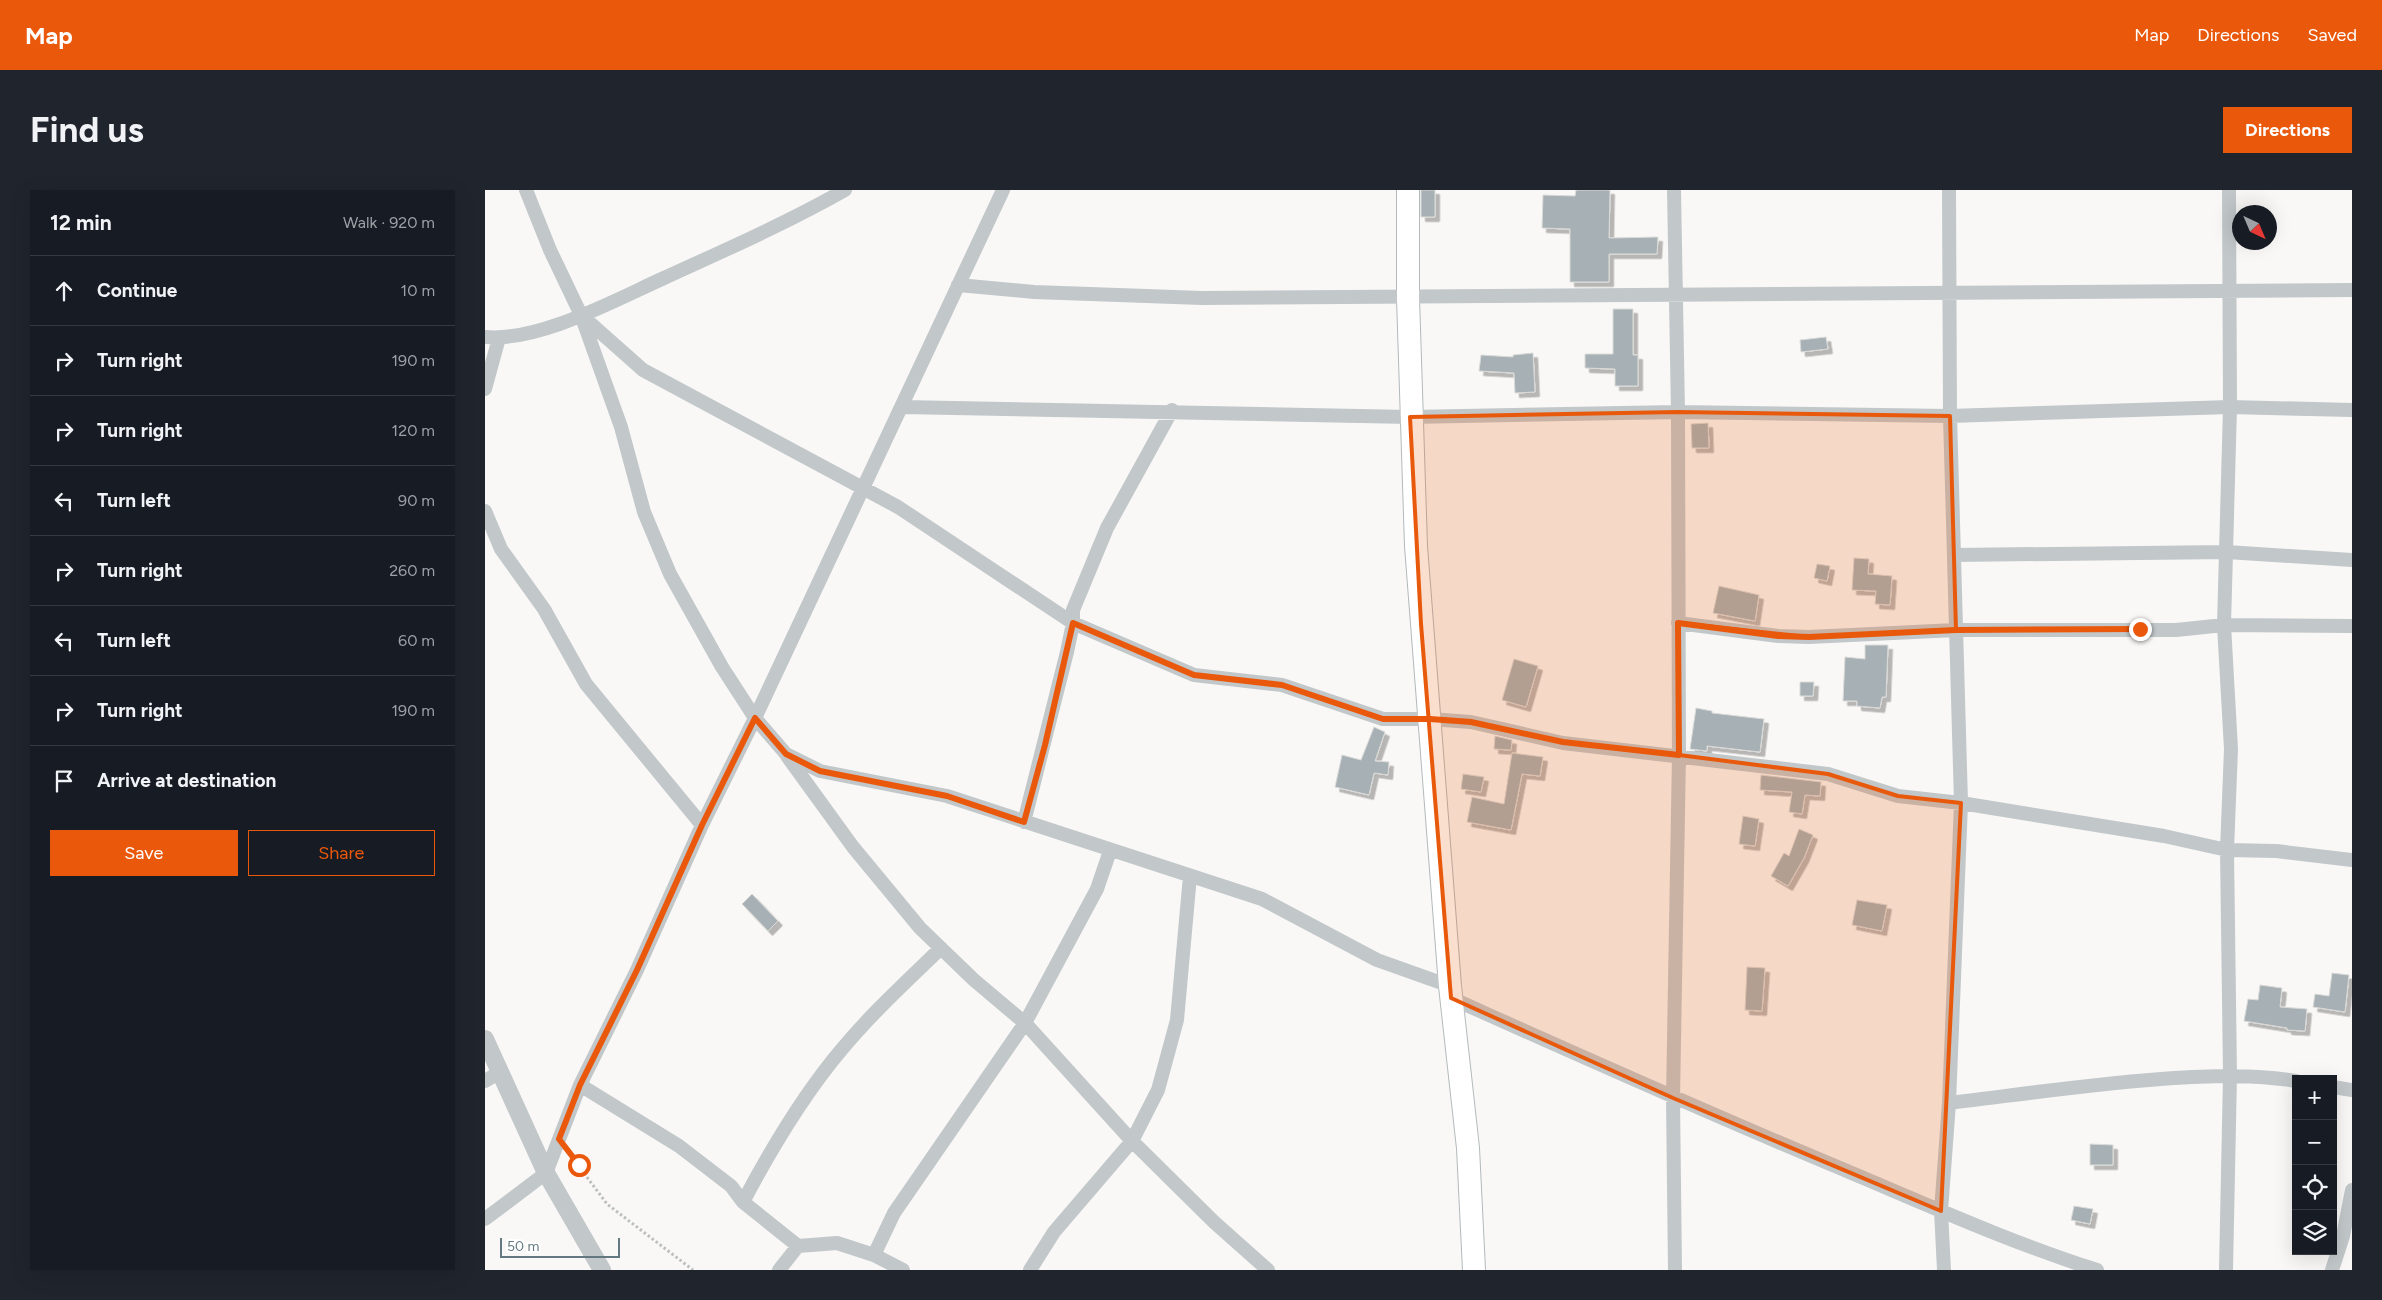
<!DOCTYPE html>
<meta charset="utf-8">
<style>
:root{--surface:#171b24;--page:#20242c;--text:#f1f3f6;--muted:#9ea1a6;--line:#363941;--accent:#ea580c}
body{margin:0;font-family:Figtree,sans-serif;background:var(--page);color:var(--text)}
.controls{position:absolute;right:15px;bottom:15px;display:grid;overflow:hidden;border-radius:0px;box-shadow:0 5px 20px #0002}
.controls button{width:45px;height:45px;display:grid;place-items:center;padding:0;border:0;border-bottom:1px solid var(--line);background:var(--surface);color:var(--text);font:25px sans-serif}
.compass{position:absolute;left:1747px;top:15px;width:45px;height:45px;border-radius:50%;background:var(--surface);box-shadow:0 5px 20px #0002;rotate:136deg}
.scale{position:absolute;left:15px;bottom:12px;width:120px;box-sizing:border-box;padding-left:5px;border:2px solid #647881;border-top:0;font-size:14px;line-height:18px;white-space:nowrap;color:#647881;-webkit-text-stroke:4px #fff;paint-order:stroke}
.stop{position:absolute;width:15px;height:15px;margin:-11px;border:4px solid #ea580c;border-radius:50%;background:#fff}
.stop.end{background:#ea580c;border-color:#fff;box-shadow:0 1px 5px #0008}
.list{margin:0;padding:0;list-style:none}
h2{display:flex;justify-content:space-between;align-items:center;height:65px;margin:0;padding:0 20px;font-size:21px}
h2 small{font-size:16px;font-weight:400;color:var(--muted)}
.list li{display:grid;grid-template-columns:32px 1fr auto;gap:15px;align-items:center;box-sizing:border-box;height:70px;padding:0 20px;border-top:1px solid var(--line)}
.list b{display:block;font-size:19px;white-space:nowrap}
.list em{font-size:16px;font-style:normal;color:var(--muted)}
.actions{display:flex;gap:10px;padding:15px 20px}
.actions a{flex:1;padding:11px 0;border:1px solid var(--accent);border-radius:0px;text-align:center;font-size:18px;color:var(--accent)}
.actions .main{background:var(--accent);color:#fff}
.icon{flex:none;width:28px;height:28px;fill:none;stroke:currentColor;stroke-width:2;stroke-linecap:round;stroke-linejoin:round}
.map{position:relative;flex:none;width:1867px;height:1080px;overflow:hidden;border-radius:0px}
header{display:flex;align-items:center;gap:30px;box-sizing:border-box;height:70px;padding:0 25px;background:var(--accent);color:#fff}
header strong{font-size:24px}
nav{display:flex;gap:28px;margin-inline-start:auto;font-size:18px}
.intro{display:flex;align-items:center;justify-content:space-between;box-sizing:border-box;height:120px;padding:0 30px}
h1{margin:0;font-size:35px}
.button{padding:12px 22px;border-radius:0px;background:var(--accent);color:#fff;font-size:18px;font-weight:700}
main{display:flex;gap:30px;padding:0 30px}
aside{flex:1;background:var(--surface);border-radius:0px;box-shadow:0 5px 20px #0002}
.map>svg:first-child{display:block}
</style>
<header>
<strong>Map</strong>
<nav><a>Map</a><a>Directions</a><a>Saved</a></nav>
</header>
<div class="intro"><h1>Find us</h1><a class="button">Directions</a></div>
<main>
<aside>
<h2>12 min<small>Walk · 920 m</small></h2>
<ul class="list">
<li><svg class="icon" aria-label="ahead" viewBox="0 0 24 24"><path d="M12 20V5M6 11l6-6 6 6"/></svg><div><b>Continue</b></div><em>10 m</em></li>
<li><svg class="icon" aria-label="right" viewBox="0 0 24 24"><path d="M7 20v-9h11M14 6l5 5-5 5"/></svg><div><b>Turn right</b></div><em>190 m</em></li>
<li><svg class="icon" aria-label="right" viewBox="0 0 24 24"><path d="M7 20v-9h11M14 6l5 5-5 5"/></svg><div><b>Turn right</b></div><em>120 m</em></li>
<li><svg class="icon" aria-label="left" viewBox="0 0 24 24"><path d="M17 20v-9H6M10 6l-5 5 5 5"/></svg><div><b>Turn left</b></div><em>90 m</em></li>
<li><svg class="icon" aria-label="right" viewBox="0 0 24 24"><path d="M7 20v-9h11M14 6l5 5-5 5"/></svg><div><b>Turn right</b></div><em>260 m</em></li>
<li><svg class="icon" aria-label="left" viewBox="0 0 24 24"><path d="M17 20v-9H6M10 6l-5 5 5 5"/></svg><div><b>Turn left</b></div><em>60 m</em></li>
<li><svg class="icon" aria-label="right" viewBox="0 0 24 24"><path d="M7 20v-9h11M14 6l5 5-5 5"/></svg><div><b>Turn right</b></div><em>190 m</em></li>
<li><svg class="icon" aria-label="arrive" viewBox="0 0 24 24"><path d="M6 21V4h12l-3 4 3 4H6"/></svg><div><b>Arrive at destination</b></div></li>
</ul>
<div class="actions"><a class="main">Save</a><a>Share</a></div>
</aside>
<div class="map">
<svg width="1867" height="1080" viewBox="0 0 1867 1080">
<defs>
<filter id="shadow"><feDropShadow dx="4.5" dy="4.5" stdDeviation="0" flood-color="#0004"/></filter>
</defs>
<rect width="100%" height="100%" fill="#f9f8f6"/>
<!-- building -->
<path fill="#a7b1b5" stroke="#dadad8" filter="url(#shadow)" d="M936,0H950V27H936Z
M1091,0H1125L1124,48L1173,47L1172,64H1124V92H1085V39L1057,38L1058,5L1090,6Z
M1128,119H1148V165H1153V196H1130V179L1100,178V164H1128Z
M1341,147L1343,159L1316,162L1315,150Z
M1048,163L1050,202L1030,203L1029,183L994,181L996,165L1028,167V165Z
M1223,233L1224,258H1207L1206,234Z
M1369,368L1384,369L1383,384L1407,386L1405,415L1390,414L1391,401L1367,400Z
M1332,374L1345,376L1342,391L1329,388Z
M1234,396L1274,405L1270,431L1228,423Z
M1380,455H1403L1401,507H1397L1395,518L1372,516V511H1358L1360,467L1380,469Z
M1029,469L1053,476L1041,517L1017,510Z
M1315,492H1329L1328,506H1315Z
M1211,518L1227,521V523L1279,529L1275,562L1222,556V561L1205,559Z
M889,537L900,542L890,571L904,572L903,585L889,583L884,605L850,597L857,565L876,570Z
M1010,546L1027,550L1026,560L1009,559Z
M1027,563L1058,567L1055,586L1037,584L1026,640L982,632L987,607L1019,614Z
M978,584L999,587L996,602L976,599Z
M1276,585L1336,592L1335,606L1320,605L1317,624L1304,622L1307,602L1275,600Z
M1258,626L1274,629L1270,656L1254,654Z
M1314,639L1328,645L1319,668L1303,696L1286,686L1299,663L1304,666Z
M267,704L293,731L283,741L257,714Z
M1372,710L1402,715L1397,741L1367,735Z
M1262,777L1280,778L1277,821L1260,820Z
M1847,783L1864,785L1860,822L1828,817L1830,804L1844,806Z
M1775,795L1797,798L1795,817L1822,819L1820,841L1802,840V838L1759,831L1763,809L1773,810Z
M1605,954L1628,955V975H1605Z
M1589,1016L1608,1019L1605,1034L1586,1030Z"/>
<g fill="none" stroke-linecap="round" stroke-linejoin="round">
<!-- primary casing -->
<g stroke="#b3b9bc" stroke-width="24">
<path id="primary" d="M923,0V108L931,356L965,796L983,958L989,1080"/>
</g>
<!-- path -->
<path stroke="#bcbfc1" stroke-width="3" stroke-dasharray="2.5 2.5" stroke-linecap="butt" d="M84,963L122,1014L208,1080"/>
<!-- minor -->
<path stroke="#c2c7ca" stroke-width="14" d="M41,0L65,60L96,125L136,237L159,322L185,384L237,477L270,528L301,564L335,581L462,606L777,709L892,770L965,796
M1189,0L1193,222L1194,565L1188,908L1190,1080
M473,95L549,102L717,108L1867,100
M96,125L158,180L413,317L588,433L709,485L797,495L898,529H945L986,532L1078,553L1343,584L1413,606L1476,613L1679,646L1742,660L1791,661L1867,670
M0,147C54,152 130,110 179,88C240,60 302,33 360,0
M0,199L14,148
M417,217L925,227L1193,222L1465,226L1745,217L1867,220
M0,321L16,359L59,419L101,494L217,635
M1469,365L1742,362L1867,370
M1193,433L1293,446L1324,447L1471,440H1691L1739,435L1867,436
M302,566L368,657L435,738L489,790L540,833L647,951L729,1032L783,1080
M539,632L582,462L588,433V420L622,338L687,220
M966,808C1098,867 1229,926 1362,981C1445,1016 1527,1053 1612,1080
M0,891L15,882
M95,895L194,956L246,996L258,1012L313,1056L352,1053L389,1065L418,1080
M1848,897L1867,900
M1464,913C1539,904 1613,893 1689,888C1730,886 1770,884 1811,891
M258,1012C286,959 318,905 357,859C387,823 422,791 456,758
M0,1029L61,983L95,895L152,780L217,635L270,528L518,0
M389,1065L409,1023L540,833L612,699L625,661
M294,1080L313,1056
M545,1080L569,1042L647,951L673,900L692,830L705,686
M1459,1080L1456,1021L1464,913L1476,613L1465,226L1464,0
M1741,1080L1745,885L1742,660L1746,559L1739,435L1745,217L1744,0
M1847,1080L1858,1046L1867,1000"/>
<!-- tertiary -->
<path stroke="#c2c7ca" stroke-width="18" d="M0,849L61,983L117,1080"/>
<!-- primary -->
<use href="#primary" stroke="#fff" stroke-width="22"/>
</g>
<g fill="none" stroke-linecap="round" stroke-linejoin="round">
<!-- route -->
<path stroke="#ea580c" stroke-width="6" d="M94,975L74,949L95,895L152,780L217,635L270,528L301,564L335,581L462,606L539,632L560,555L588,433L709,485L797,495L898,529H945L986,532L1078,552L1194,565L1193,433L1293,446L1324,447L1471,440L1655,439"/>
</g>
<!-- marked area -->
<path fill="#e8590c" fill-opacity="0.2" stroke="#e8590c" stroke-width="4" stroke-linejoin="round" d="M1193,222L1465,226L1471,440L1324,447L1193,433L1194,565L1343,584L1413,606L1476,613L1456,1021L1188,908L966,808L936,434L925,227Z"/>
</svg>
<div class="controls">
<button>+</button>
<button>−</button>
<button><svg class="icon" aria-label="locate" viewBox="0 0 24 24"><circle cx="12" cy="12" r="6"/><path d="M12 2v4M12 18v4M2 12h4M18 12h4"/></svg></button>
<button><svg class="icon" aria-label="layers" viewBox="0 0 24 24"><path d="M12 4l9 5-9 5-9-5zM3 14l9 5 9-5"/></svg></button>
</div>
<svg class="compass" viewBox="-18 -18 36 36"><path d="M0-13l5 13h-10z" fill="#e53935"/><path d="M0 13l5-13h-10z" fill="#9ea1a6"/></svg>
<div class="scale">50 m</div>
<div class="stop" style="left:94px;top:975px"></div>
<div class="stop end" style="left:1655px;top:439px"></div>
</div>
</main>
